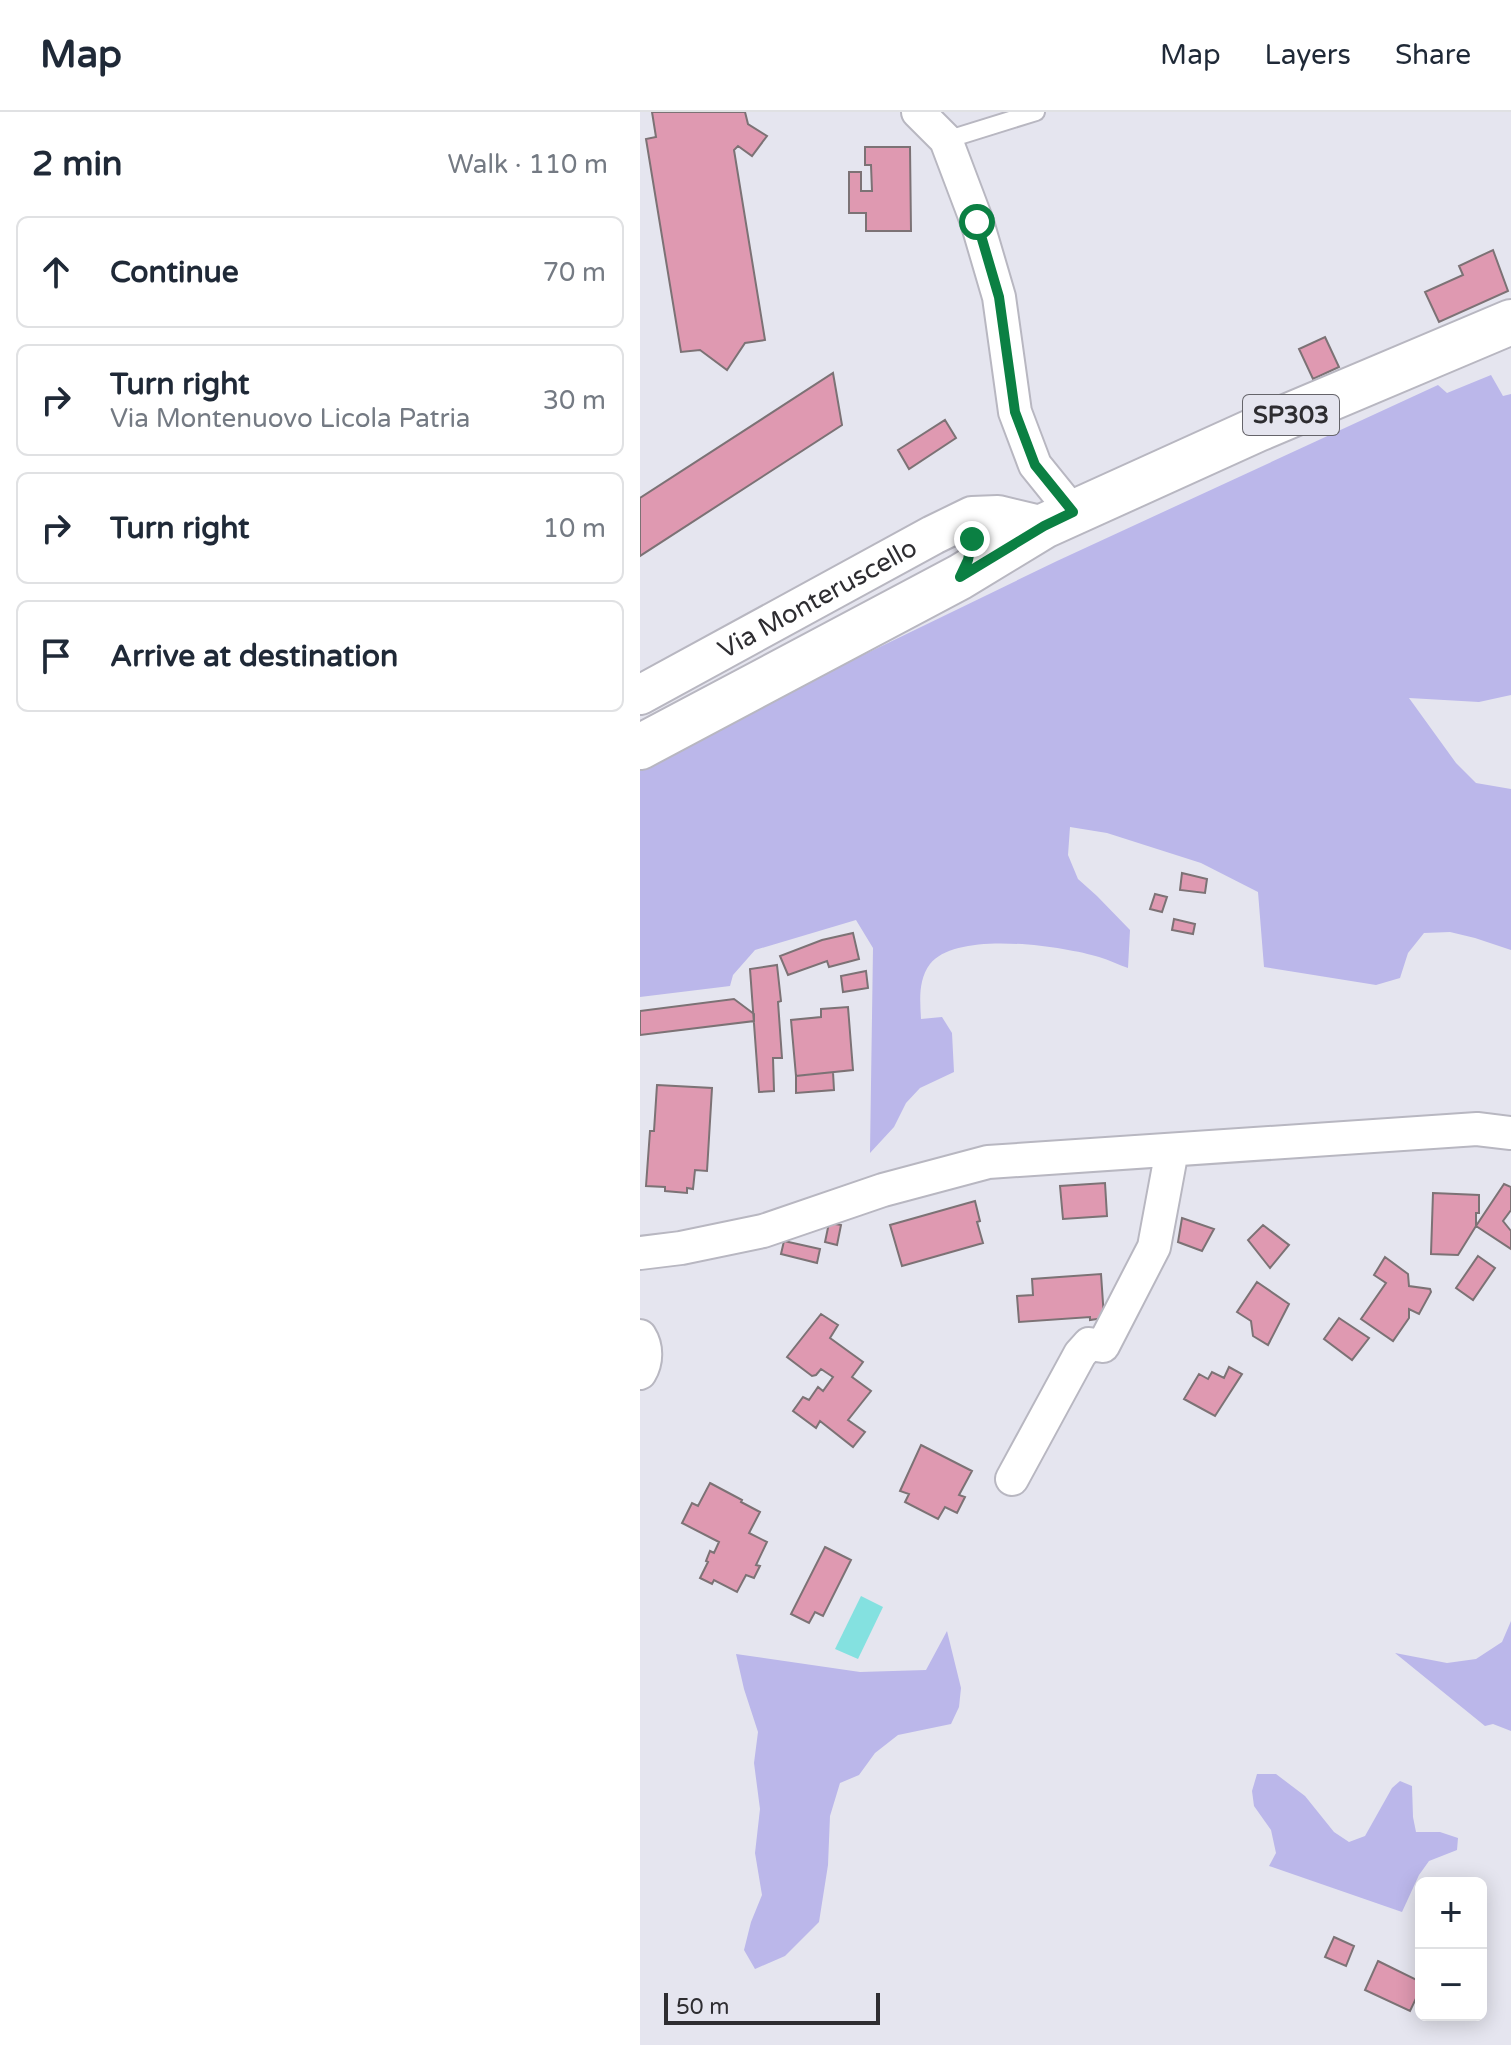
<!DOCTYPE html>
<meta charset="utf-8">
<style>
:root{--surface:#fff;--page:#f2f2f3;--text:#1f2937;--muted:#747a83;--line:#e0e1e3}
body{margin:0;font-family:"Varela Round",sans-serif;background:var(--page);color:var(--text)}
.controls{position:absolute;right:24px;bottom:24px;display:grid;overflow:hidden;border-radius:12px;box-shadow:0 4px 20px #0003}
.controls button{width:72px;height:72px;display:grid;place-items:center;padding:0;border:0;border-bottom:2px solid var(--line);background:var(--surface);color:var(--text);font:40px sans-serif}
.scale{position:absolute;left:24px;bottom:20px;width:216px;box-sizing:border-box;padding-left:8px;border:4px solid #2e2d31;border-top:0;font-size:22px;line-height:28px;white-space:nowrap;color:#2e2d31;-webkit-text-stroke:6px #e5e5ef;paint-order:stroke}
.stop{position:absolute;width:24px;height:24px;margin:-18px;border:6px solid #0b8043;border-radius:50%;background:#fff}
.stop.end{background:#0b8043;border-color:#fff;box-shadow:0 2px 8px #0008}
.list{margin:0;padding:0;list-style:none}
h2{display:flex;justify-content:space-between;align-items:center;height:104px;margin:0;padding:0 32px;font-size:34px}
h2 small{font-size:26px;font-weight:400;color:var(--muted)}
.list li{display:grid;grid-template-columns:52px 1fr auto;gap:24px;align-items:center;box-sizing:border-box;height:112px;margin:0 16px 16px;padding:0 16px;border:2px solid var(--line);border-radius:12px}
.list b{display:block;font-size:30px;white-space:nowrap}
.list p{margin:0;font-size:26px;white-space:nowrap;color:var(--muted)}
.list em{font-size:26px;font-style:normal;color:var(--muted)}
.icon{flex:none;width:44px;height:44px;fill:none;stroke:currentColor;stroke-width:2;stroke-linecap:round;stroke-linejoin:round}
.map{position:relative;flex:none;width:871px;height:1933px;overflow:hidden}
header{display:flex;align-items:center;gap:48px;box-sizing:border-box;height:112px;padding:0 40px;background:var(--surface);border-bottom:2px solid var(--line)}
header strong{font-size:38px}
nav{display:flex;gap:44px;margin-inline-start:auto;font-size:28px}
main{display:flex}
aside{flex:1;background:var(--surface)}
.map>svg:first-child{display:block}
</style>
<header>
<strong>Map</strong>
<nav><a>Map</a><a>Layers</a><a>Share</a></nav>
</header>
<main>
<aside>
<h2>2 min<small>Walk · 110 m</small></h2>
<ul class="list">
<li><svg class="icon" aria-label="ahead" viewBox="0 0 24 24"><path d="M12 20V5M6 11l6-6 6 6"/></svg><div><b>Continue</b></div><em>70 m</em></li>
<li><svg class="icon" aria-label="right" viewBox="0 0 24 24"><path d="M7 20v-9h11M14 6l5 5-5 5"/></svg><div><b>Turn right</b><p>Via Montenuovo Licola Patria</p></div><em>30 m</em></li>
<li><svg class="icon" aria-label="right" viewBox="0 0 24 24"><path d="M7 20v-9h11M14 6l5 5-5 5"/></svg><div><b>Turn right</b></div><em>10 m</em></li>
<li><svg class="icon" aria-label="arrive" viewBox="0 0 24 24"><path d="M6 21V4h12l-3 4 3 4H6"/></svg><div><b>Arrive at destination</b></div></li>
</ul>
</aside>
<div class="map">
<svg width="871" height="1933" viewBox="0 0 871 1933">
<rect width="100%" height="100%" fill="#e5e5ef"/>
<!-- green -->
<path fill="#bbb7ea" d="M851,263L863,284L871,282V583L839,590L769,586L816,651L836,671L871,677V838L835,826L810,820L784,821L768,841L760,866L736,873L624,855L618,780L561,751L467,721L430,715L428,743L438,767L457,784L490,818L488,856C479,853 469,848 459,845C421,834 317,818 290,852C278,868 280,888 281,907L302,905L312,921L314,960L280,976L266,991L254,1015L230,1041L233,836L216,808L115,838L93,863L90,874L0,885V651L417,449L798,273L807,281Z
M871,1509V1619L853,1612L845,1614L755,1541L807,1551L836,1547L862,1530Z
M307,1519L321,1576L319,1595L311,1612L258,1623L235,1641L219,1663L200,1671L190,1704L188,1753L179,1810L145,1844L115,1857L104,1838L111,1810L122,1783L115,1741L120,1697L114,1651L118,1620L104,1577L96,1542L220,1560L286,1558Z
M617,1662H636L665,1684L694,1720L709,1730L725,1724L752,1676L760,1669L772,1674L773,1705L776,1720H800L818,1726L817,1738L789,1749L779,1763L762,1800L629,1754L636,1741L631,1718L614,1694L612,1679Z"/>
<!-- water -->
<path fill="#84e1e0" d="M221,1484L243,1495L218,1547L195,1537Z"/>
<!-- building -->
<path fill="#df99b1" stroke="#7c7275" stroke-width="2" d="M12,0H105L108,12L127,24L112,44L98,34L94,38L125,228L105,231L87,258L60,238L41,240L6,27L16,25Z
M225,35H270L271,119H226V101H209V60H221V79H232L231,53H225Z
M853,138L868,179L799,210L785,180L823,163L819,154Z
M685,225L699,255L673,267L659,237Z
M193,261L202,313L0,444V386Z
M305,308L316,326L269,357L258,338Z
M542,761L567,767L565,781L540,778Z
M515,782L527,785L522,800L510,797Z
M534,807L555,812L553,822L532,818Z
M213,821L219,847L189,855L187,849L148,863L140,844L182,828Z
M137,853L141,889L138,890L142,946H133L134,979L119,980L110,857Z
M226,859L228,876L203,880L201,864Z
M94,887L114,902V909L0,923V899Z
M208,895L213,958L156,964L151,908L181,905V897Z
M193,960L194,978L156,981V964Z
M17,973L72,976L67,1059L55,1058L53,1077L47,1076V1081L25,1079V1075L6,1074L10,1019H14Z
M465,1071L467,1104L423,1107L420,1074Z
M864,1072L871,1075V1098L863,1109L871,1119V1137L836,1114Z
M793,1081L839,1083V1101H836V1114L818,1143L791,1142Z
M335,1089L340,1109L337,1110L343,1131L262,1154L250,1113Z
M542,1106L574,1117L562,1139L538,1130Z
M189,1111L201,1113L197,1133L185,1130Z
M623,1113L649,1133L630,1156L608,1128Z
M144,1129L180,1137L177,1151L141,1142Z
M838,1144L855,1156L833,1188L816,1176Z
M745,1145L768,1162L769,1174L790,1177L791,1180L779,1202L769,1197V1206L753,1229L721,1207L746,1171L734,1163Z
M461,1162L464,1206L450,1208V1205L379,1210L377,1184L393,1183L392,1167Z
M617,1170L649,1192L628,1233L613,1224L611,1209L597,1200Z
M181,1202L198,1213L190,1226L223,1250L212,1265L231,1279L208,1308L225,1320L213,1335L180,1309L176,1316L153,1299L163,1285L169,1288L178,1275L183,1279L193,1265L181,1257L176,1263L172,1264L147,1245Z
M699,1206L729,1226L712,1248L684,1227Z
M589,1255L602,1262L575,1304L544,1287L559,1262L568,1267L572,1260L584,1266Z
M281,1333L332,1359L319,1383L325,1385L317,1401L305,1395L298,1407L265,1390L269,1382L260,1379Z
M70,1371L102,1388L101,1390L120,1400L109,1421L127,1430L116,1453L120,1454L114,1466L106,1463L97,1480L74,1468L72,1472L60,1466L68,1450L66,1449L70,1439L74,1441L79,1430L42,1411L52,1391L58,1394Z
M185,1435L211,1448L183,1504L175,1500L169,1511L151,1502Z
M694,1825L714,1834L706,1854L685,1845Z
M738,1849L781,1870V1876L770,1899L725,1878Z"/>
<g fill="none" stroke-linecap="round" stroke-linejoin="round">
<!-- service casing -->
<g stroke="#b8b7c1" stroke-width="20">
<path id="service" d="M306,28L396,0"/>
</g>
<!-- minor casing -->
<g stroke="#b8b7c1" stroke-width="36">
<path id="minor" d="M278,0L306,28L337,110L359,185L375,300L395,353L433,400
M0,1141L41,1136L123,1119L243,1078L348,1050L837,1017L871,1021
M0,1224C7,1235 7,1249 0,1261
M372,1367L440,1242L449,1232L463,1234L514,1135L532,1038"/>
</g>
<!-- tertiary casing -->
<g stroke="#b8b7c1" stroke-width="42">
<g id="tertiary">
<path id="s1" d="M0,583L293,423L332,404L358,403L404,414"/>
</g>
</g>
<!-- primary casing -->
<g stroke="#b8b7c1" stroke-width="48">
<path id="primary" d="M0,635L320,465L404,414L618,317L871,210"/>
</g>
<!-- service -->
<use href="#service" stroke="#fff" stroke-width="16"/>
<!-- minor -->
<use href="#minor" stroke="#fff" stroke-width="32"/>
<!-- tertiary -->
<use href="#tertiary" stroke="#fff" stroke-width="38"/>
<!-- primary -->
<use href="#primary" stroke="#fff" stroke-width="44"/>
</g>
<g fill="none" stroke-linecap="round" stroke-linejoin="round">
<!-- route -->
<path stroke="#0b8043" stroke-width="10" d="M332,427L328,448L320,465L404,414L433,400L395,353L375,300L359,185L337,110"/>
</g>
<g text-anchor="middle" stroke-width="7" stroke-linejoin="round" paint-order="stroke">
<!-- shield labels -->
<rect fill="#e5e5ef" stroke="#65646a" stroke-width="2" x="603" y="283" width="96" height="40" rx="6"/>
<g font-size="24" font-weight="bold" fill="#2e2d31">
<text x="651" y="311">SP303</text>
</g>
<!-- street labels -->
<g font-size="26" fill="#2e2d31" stroke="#e5e5ef">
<text dy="9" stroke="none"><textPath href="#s1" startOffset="202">Via Monteruscello</textPath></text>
</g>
</g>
</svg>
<div class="controls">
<button>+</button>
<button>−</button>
</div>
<div class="scale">50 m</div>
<div class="stop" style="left:337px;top:110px"></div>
<div class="stop end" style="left:332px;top:427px"></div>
</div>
</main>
